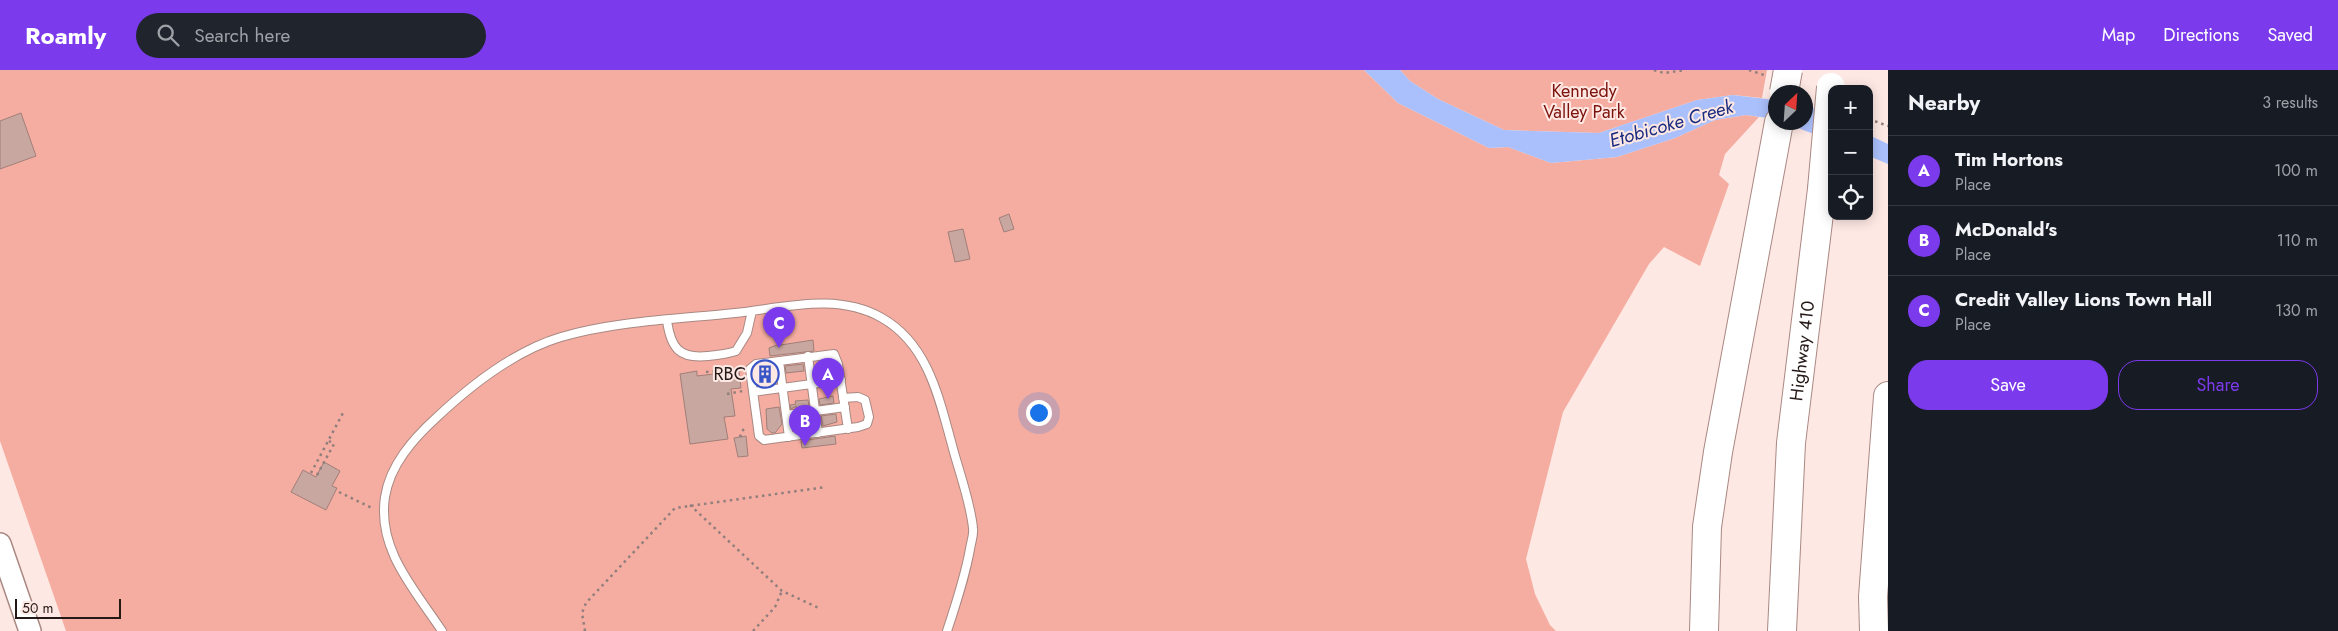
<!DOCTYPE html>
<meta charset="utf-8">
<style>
:root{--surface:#171b24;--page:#20242c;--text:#f1f3f6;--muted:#9ea1a6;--line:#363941;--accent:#7c3aed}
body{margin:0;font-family:Jost,sans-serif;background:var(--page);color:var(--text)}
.controls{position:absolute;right:15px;top:15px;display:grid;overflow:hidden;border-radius:10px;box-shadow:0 2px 12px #0003}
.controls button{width:45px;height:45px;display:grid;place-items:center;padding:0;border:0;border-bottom:1px solid var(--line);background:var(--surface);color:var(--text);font:25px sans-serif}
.compass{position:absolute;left:1768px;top:15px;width:45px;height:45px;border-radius:50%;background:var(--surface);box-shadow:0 2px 12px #0003;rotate:25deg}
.scale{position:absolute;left:15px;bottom:12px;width:106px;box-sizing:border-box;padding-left:5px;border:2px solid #241816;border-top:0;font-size:14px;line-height:18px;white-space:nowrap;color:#241816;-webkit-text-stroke:4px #fee8e4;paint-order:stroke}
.you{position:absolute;left:1038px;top:342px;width:18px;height:18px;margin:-12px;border:4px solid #fff;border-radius:50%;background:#1a73e8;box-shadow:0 0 0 8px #1a73e833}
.badge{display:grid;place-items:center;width:32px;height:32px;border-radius:50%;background:var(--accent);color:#fff;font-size:16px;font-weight:700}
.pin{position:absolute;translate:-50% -41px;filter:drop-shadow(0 1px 2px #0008)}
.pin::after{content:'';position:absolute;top:26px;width:18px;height:15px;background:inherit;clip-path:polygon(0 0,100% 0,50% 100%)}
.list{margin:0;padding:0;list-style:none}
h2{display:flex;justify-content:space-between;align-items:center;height:65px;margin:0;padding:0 20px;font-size:21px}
h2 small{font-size:16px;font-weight:400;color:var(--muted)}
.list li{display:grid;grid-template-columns:32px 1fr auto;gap:15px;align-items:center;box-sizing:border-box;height:70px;padding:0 20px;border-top:1px solid var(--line)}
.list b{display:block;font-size:19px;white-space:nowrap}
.list p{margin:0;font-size:16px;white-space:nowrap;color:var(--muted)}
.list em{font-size:16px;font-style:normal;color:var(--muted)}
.actions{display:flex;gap:10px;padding:15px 20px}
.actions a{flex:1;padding:11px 0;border:1px solid var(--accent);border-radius:20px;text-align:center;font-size:18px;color:var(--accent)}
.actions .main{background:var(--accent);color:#fff}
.icon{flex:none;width:28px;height:28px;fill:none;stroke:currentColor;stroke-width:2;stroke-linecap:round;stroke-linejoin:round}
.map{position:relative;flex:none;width:1888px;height:561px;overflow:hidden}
header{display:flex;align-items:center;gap:30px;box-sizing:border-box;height:70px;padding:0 25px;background:var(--accent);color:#fff}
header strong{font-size:24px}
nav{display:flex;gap:28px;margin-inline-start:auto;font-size:18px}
.search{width:350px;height:45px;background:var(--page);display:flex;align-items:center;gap:12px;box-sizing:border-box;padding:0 18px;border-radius:28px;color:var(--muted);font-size:19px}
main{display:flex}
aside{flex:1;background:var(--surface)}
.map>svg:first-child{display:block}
</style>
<header>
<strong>Roamly</strong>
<div class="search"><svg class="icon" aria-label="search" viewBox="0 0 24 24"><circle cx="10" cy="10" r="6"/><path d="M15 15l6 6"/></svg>Search here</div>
<nav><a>Map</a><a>Directions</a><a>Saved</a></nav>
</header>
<main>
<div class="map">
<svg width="1888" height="561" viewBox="0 0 1888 561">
<rect width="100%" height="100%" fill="#fee8e4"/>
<!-- green -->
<path fill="#f6ada1" d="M0,0H1364L1398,33L1489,78L1508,77L1551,93L1617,87L1675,68L1715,50L1746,45L1759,47L1725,84L1719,105L1729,114L1700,196L1664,177L1649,194L1563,342L1526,489L1535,524L1550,555L1556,561H66L0,371Z
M1400,0H1767L1762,28L1733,25L1697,30L1599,63L1504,60L1438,29L1410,11Z"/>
<!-- water -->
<path fill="#aac0fc" d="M1364,0H1400L1410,11L1438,29L1504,60L1599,63L1697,30L1733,25L1775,30V49L1746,45L1715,50L1675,68L1617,87L1551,93L1508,77L1489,78L1398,33Z
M1806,35L1832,47V71L1785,53L1806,52Z
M1869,65L1888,74V94L1869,86Z"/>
<!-- building -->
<path fill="#c9a7a1" stroke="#a07f79" d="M21,43L36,86L0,99V51Z
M1009,144L1014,159L1004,162L999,148Z
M963,159L970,189L955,192L948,162Z
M813,270L814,281L770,286L769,278L774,276Z
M803,294L804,301L786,303L785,296Z
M697,301V306L739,301L741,318L731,319L735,346L724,347L728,369L690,374L680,304Z
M833,326L834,333L820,335L819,329Z
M808,330L809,336L796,338V336L791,339L790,335L796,334L795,331Z
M779,337L782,354L775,363H772L767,359L766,339Z
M836,344L837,352L823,356L821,346Z
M810,347L812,358L799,359L798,349Z
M746,366L748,386L738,387L734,368Z
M835,366L836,374L802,378L801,371Z
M324,392L340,401L332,416L337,418L326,440L291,422L303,400L316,407Z"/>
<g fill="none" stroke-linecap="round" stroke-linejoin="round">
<!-- service casing -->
<g stroke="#a98882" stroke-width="10">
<path id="service" d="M667,251C671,278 679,289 708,286C718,285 727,284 736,281L747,263L752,241
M808,286L818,363
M779,291L789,367
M753,322L841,310
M843,328L858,327L865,330L869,347L867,354L858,357L764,370L759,366L750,299L756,294L834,284L838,294L848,359
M786,345L845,337
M442,561C415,520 377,480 385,427C390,395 413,369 436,348C471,315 514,281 561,267C616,251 678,249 735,243C783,238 837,222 882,248C928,274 939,328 952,375C959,402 970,430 973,458C974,465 971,472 970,479C965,507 956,534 947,561"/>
</g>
<!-- secondary casing -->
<g stroke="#a98882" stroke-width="24">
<path id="secondary" d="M0,474L30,561"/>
</g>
<!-- motorway casing -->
<g stroke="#a98882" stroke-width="30">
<g id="motorway">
<path d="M1704,561L1707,457L1718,382L1779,52"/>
<path id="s1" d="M1782,561L1791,373L1822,119"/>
<path d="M1874,561L1873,527L1888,326"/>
</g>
</g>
<!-- path -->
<path stroke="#907f7c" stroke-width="2.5" stroke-dasharray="2.5 4" stroke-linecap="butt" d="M1654,0L1664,3L1685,0
M1749,0L1767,6
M1869,49L1888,56
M706,302L741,299
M727,324L743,321
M740,367L742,361L747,357
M311,403L343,343
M317,405L334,374L329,371
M339,422L374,439
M690,435L782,521L821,539
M585,561L582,543L586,533L675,438L826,417
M753,561L775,537L782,521"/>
<!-- service -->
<use href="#service" stroke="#fff" stroke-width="8"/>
<!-- secondary -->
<use href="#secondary" stroke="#fff" stroke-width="21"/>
<!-- motorway -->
<use href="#motorway" stroke="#fff" stroke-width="28"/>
<!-- motorway-bridge casing -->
<g stroke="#a98882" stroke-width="30" stroke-linecap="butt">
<path id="motorway-bridge" d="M1784,22L1788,0
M1822,119L1831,17"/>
</g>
<!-- motorway-bridge -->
<use href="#motorway-bridge" stroke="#fff" stroke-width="28"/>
</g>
<!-- icons -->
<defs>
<g id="building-ring" transform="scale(1.4375)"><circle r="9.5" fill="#fee8e4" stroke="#3854c6" stroke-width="1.5"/><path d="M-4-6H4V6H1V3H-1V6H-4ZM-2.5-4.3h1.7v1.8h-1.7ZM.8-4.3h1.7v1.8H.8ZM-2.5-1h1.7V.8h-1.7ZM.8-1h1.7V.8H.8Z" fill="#3854c6"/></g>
</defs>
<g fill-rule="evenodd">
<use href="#building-ring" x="765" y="304"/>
</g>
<g text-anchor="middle" stroke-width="4" stroke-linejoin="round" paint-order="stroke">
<!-- park labels -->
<g font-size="18" fill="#7c120c" stroke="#fee8e4">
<text x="1584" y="27">Kennedy<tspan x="1584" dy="21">Valley Park</tspan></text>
</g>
<!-- street labels -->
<g font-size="18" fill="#241816" stroke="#fee8e4">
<text dy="6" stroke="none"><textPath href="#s1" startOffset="281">Highway 410</textPath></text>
</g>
<!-- poi labels -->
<g font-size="18" fill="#241816" stroke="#fee8e4" text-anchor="end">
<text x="746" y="310">RBC</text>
</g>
<!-- water labels -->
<g font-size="19" font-style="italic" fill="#1b2d80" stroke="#fee8e4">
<text transform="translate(1671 53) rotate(-16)" y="7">Etobicoke Creek</text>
</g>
</g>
</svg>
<div class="controls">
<button>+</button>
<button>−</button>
<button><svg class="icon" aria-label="locate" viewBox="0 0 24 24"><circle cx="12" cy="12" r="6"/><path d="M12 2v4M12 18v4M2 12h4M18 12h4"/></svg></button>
</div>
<svg class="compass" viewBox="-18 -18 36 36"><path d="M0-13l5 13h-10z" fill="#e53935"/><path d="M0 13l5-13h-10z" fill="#9ea1a6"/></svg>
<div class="scale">50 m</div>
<div class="you"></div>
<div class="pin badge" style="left:828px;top:329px">A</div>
<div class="pin badge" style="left:805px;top:376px">B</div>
<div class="pin badge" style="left:779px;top:278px">C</div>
</div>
<aside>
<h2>Nearby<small>3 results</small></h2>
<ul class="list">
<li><span class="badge">A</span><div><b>Tim Hortons</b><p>Place</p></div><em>100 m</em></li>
<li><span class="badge">B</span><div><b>McDonald's</b><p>Place</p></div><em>110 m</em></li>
<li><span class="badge">C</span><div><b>Credit Valley Lions Town Hall</b><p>Place</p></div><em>130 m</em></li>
</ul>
<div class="actions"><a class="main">Save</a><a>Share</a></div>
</aside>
</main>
